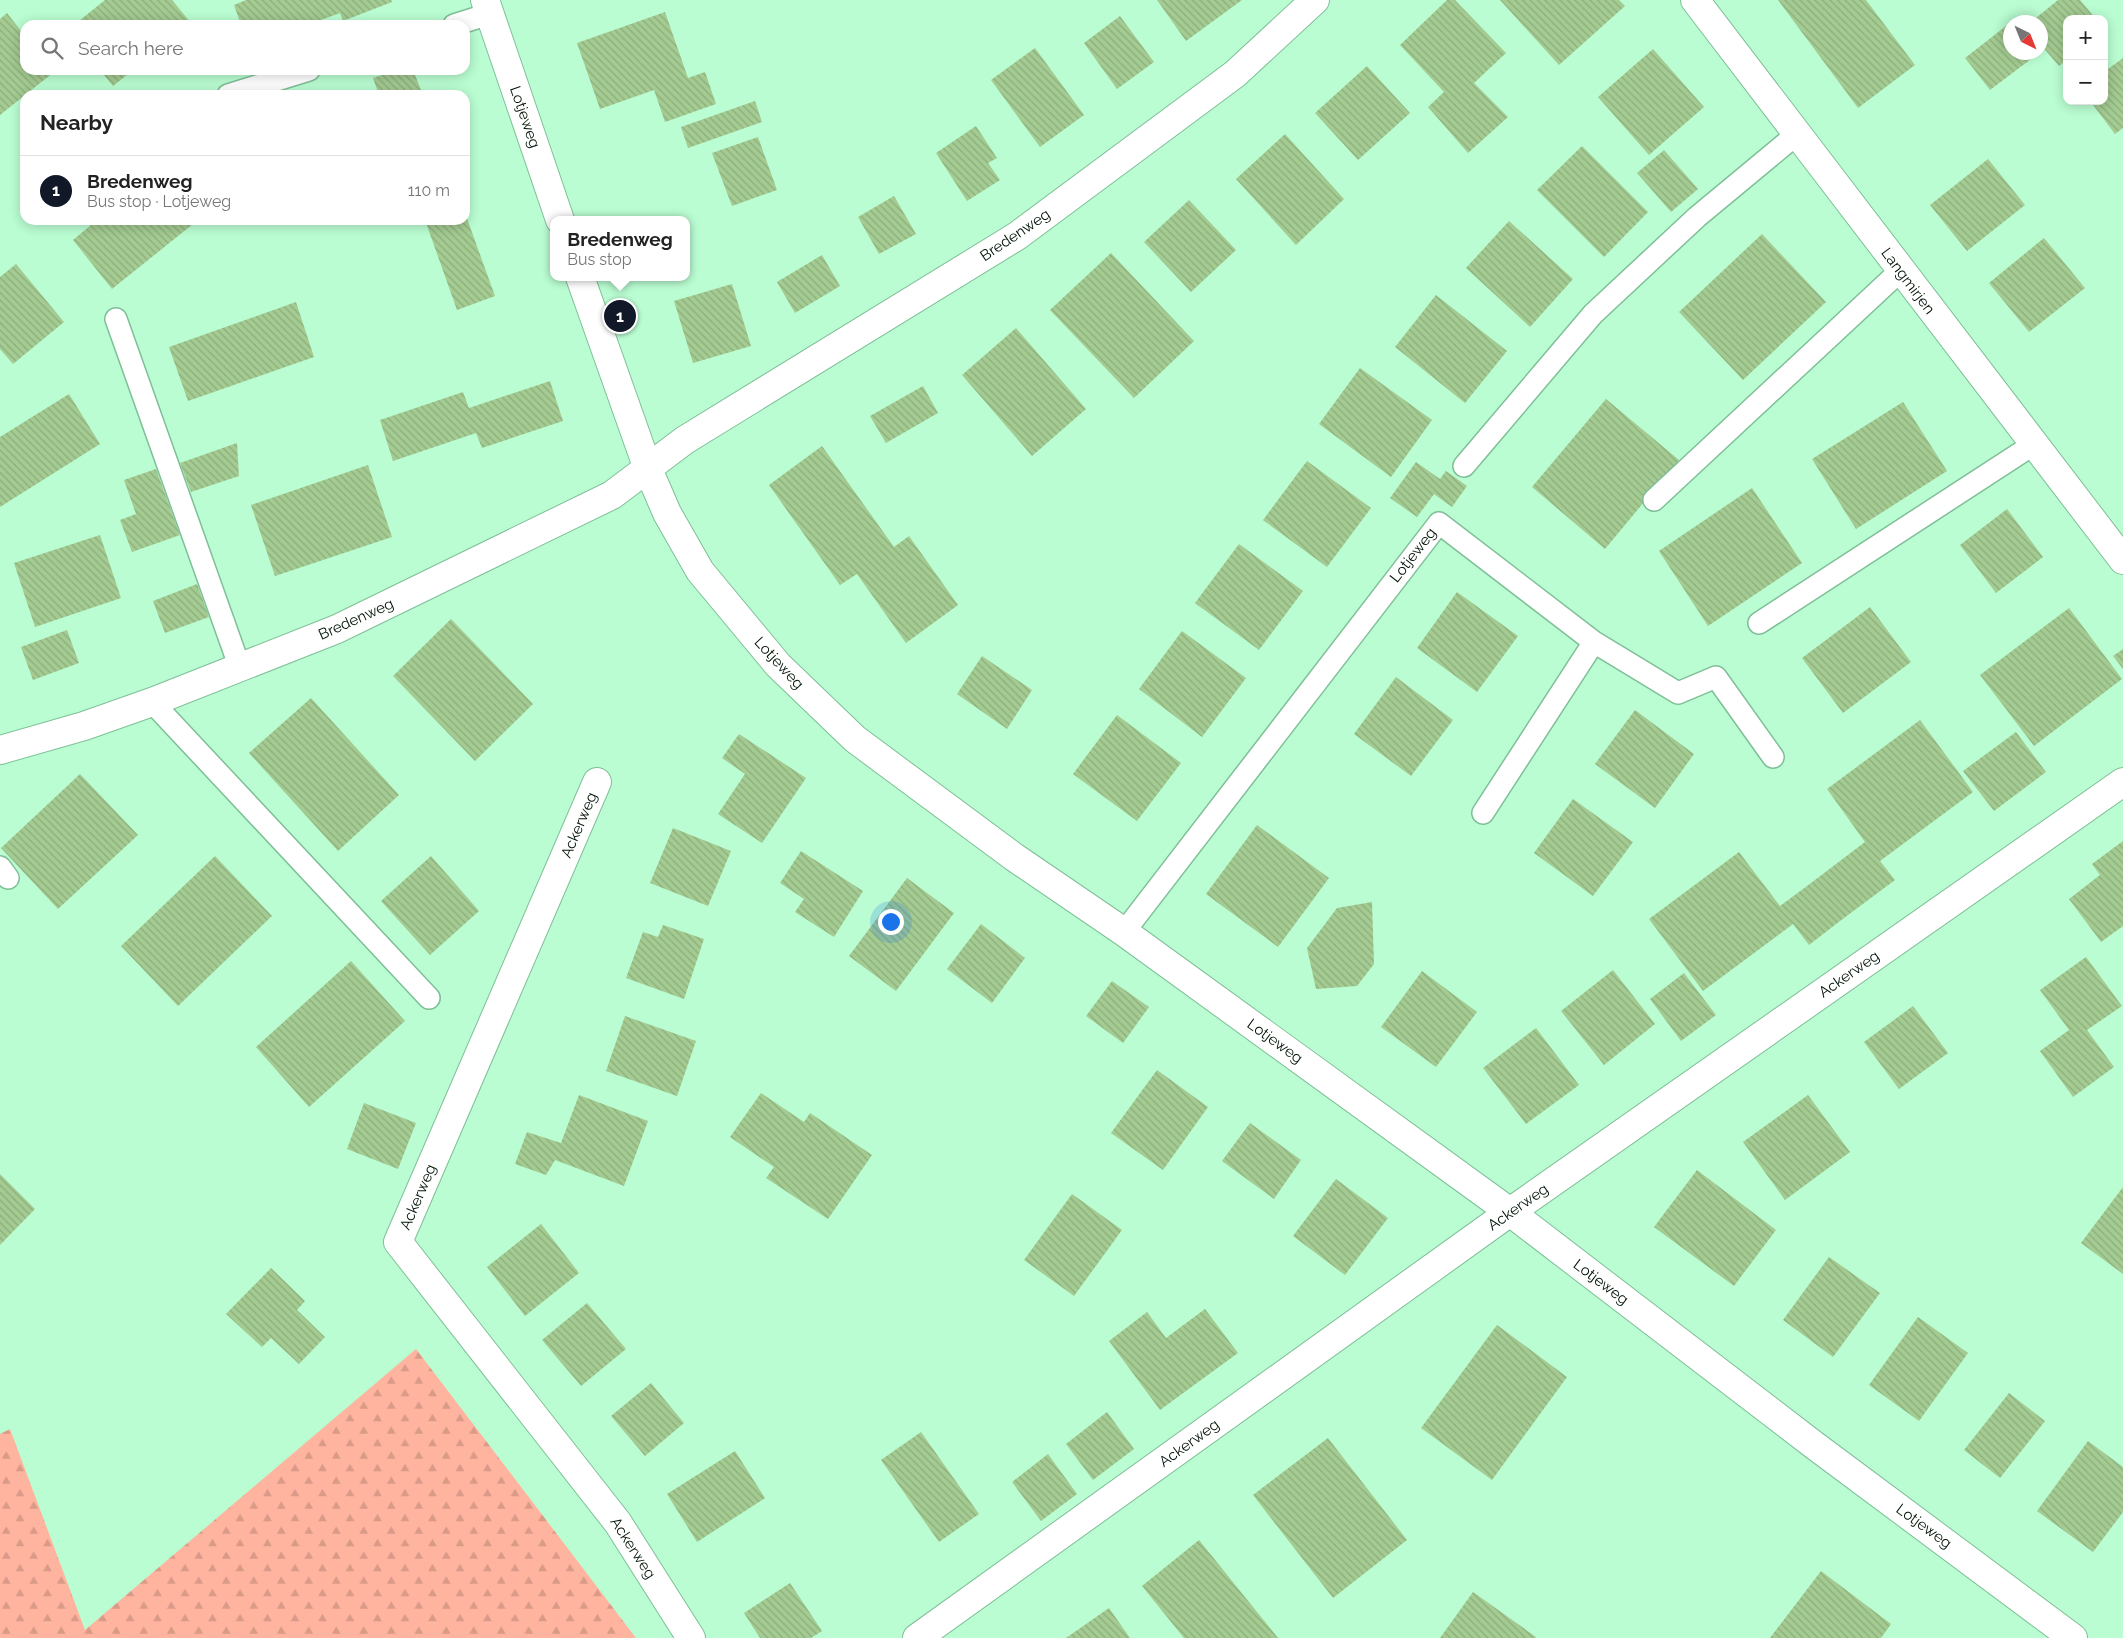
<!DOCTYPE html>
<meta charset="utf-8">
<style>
:root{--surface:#fff;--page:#f2f2f2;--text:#222;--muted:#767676;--line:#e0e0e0;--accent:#111827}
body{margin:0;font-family:Raleway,sans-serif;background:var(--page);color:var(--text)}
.controls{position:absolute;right:15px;top:15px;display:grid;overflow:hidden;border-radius:10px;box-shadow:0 2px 12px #0003}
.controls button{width:45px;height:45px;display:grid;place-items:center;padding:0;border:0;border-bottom:1px solid var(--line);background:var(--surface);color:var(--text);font:25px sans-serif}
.compass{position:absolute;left:2003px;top:15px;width:45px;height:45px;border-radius:50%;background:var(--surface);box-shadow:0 2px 12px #0003;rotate:137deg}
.you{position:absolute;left:890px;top:921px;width:18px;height:18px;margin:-12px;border:4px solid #fff;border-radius:50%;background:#1a73e8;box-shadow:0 0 0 8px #1a73e833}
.badge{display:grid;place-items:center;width:32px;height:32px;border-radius:50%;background:var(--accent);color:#fff;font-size:16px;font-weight:700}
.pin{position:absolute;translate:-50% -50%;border:2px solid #fff;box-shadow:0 1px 5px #0006}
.popup{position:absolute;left:550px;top:216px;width:140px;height:65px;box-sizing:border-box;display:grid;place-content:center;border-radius:10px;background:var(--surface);filter:drop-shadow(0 1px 4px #0005);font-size:16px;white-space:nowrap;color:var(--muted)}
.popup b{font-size:19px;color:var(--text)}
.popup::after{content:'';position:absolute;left:50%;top:100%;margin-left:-10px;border:10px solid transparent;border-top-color:var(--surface)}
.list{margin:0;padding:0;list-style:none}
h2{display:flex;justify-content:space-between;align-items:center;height:65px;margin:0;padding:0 20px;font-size:21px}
h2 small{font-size:16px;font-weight:400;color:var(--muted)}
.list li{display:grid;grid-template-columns:32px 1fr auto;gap:15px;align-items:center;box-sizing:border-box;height:70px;padding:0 20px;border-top:1px solid var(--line)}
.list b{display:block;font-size:19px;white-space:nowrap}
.list p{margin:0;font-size:16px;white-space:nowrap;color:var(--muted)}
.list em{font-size:16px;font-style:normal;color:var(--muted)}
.icon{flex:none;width:28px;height:28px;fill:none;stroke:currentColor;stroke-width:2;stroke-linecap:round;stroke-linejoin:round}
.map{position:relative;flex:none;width:2123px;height:1638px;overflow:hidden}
.search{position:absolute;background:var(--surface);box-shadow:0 2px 12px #0003;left:20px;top:20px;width:450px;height:55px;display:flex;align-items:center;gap:12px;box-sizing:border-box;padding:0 18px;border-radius:15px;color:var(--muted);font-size:19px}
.panel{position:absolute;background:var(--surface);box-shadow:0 2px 12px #0003;left:20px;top:90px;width:450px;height:135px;border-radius:15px}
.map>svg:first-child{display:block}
</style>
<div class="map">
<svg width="2123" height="1638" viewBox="0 0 2123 1638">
<defs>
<pattern id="forest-firs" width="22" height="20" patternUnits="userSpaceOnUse" patternTransform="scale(1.25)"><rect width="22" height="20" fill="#ffb49f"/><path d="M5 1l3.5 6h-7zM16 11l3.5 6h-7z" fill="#d99a87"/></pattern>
<pattern id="building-back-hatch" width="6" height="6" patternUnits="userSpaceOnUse" patternTransform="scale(1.25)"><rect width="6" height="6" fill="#a4cb92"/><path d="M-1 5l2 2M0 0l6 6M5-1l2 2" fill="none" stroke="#8bad7c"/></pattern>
</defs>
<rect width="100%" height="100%" fill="#bafdd2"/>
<!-- forest -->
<path fill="url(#forest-firs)" d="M416,1349L636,1638H0V1434L10,1429L85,1630Z"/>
<!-- building -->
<path fill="url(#building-back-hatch)" d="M105,0H172L191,23L188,25H74Z
M246,0H391L392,2L343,21L340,13L313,23V25H241L234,5Z
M1157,0H1242L1186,41Z
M1447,0H1455L1506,53L1474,83L1508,117L1468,153L1428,107L1444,92L1400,45Z
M1500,0H1619L1625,6L1559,65Z
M1778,0H1866L1915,65L1858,108Z
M2058,0H2080L2096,19H2067V60L2059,66L2040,44V22H2031Z
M665,12L688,78L705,72L716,104L665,122L654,90L600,109L577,43Z
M7,13L25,36V70H53L54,72L0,115V19Z
M1120,16L1154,62L1117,89L1084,43Z
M2006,26L2010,31V52H2027L2031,59L1990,90L1965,58Z
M1035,48L1084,115L1040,147L991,80Z
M1653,49L1704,107L1649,155L1598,97Z
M2123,58V128L2115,134L2090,101H2104V72Z
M1367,66L1410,113L1358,160L1315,113Z
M100,70H133L113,86Z
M397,70H413L423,95H379L373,78Z
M755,101L762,122L688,148L681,127Z
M976,126L997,158L988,163L1000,180L967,201L936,153Z
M1285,134L1344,199L1296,245L1236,179Z
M758,137L777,190L732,206L712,153Z
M1582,146L1648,212L1604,257L1537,190Z
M1664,150L1698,189L1671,212L1637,173Z
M1988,159L2025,205L1967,251L1930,205Z
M894,196L916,234L879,254L858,217Z
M1189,200L1236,250L1191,292L1144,242Z
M465,213L495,296L457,310L425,220H465Z
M97,220H198L112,289L73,240Z
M1509,221L1573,279L1530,327L1466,268Z
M1762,234L1826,302L1743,380L1679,312Z
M2044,238L2085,288L2029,332L1989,283Z
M1111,253L1194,341L1134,398L1050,310Z
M822,255L840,286L795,313L777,282Z
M16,264L64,322L13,364L0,349V277Z
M732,284L751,346L693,363L674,301Z
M1436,295L1507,351L1465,403L1395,347Z
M296,302L314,357L188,401L169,347Z
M1016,328L1086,409L1032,456L962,375Z
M1360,368L1432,420L1391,477L1319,424Z
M550,381L563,421L482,448L476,433L393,461L380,420L463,392L469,408Z
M923,386L938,413L886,443L870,416Z
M69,394L100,444L0,507V437Z
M1606,399L1679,460L1605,549L1532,487Z
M1903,402L1947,471L1856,529L1812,459Z
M237,443L239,476L191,492L180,463Z
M822,446L894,547L909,536L958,605L906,643L857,574L840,585L769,485Z
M1307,461L1371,508L1327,567L1263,520Z
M1416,462L1440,479L1446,471L1467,486L1452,507L1434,494L1417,517L1390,498Z
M368,465L392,537L275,576L251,505Z
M156,469L180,535L132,552L120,520L136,514L124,480Z
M1752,488L1802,563L1708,626L1659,551Z
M2007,509L2043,557L1996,593L1960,545Z
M100,535L121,598L35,627L14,563Z
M1239,544L1303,591L1259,650L1195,603Z
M197,584L209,617L165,633L153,601Z
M1457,592L1518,636L1477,692L1417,648Z
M1870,607L1911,662L1843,713L1802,658Z
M2069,608L2122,679L2034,746L1980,675Z
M451,619L533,704L475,761L393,676Z
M67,630L79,663L33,680L21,647Z
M1182,631L1246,678L1202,737L1139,689Z
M2123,649V669L2113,656Z
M982,656L1032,690L1007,729L957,694Z
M1396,677L1453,720L1411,776L1354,734Z
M311,698L399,795L338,851L249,753Z
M1635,710L1694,754L1655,808L1595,764Z
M1117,715L1181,763L1137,821L1073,774Z
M1920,720L1973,792L1880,861L1895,880L1840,921L1809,945L1793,924L1703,991L1649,919L1739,852L1780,906L1811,883L1865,842L1827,789Z
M2016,732L2046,772L1994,811L1963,771Z
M739,734L806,778L762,843L718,814L745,774L722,758Z
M80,774L138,835L58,909L1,848Z
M1573,799L1633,842L1593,896L1534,853Z
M1257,825L1329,878L1278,947L1206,894Z
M673,828L731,851L708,906L650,883Z
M2123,841V926L2101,942L2069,899L2100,875L2092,864Z
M801,851L863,891L834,937L795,912L804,899L780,883Z
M215,856L272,916L178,1006L121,946Z
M431,856L479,911L430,955L381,901Z
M907,878L954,913L896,991L849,956Z
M1372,902L1374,964L1357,986L1316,989L1307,948L1337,908Z
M981,924L1025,958L992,1003L947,969Z
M663,925L704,939L684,999L626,978L643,932L658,937Z
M2086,957L2122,1006L2087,1030L2114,1067L2073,1097L2040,1051L2069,1030L2040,990Z
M351,961L405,1021L309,1107L256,1047Z
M1613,970L1655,1024L1604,1065L1561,1011Z
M1422,971L1477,1012L1436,1067L1381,1027Z
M1684,973L1716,1015L1681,1041L1650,999Z
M1112,981L1149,1007L1123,1043L1086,1016Z
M1913,1006L1948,1053L1899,1089L1864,1042Z
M625,1016L696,1041L677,1096L606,1071Z
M1536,1028L1579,1085L1526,1124L1483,1068Z
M1157,1070L1208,1107L1163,1170L1111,1133Z
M761,1093L804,1122L810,1113L872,1155L828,1219L766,1178L774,1167L730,1137Z
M579,1095L648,1121L624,1186L555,1160L546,1175L515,1164L527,1132L561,1143Z
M1808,1095L1850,1152L1785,1200L1743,1142Z
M364,1103L416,1123L398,1169L347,1149Z
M1250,1123L1301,1160L1274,1199L1222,1161Z
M1697,1170L1776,1230L1734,1286L1654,1227Z
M0,1174L35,1209L0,1245Z
M1336,1179L1388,1218L1345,1275L1293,1236Z
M2123,1187V1274L2081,1243Z
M1072,1194L1122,1230L1074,1296L1024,1260Z
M541,1224L579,1273L525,1316L487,1267Z
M1829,1257L1880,1293L1833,1357L1783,1320Z
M271,1268L305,1301L297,1310L325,1337L299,1364L271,1338L262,1347L226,1314Z
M587,1303L626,1349L581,1386L542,1340Z
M1205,1309L1238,1353L1160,1410L1109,1341L1147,1312L1166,1338Z
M1918,1317L1968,1353L1919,1421L1869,1385Z
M1497,1325L1567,1377L1492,1480L1421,1428Z
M651,1383L684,1423L645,1456L611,1416Z
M2009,1393L2045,1421L2000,1478L1964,1450Z
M1107,1412L1134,1449L1093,1480L1066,1444Z
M921,1432L979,1514L939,1542L881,1460Z
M1328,1438L1407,1540L1333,1598L1253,1495Z
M2088,1441L2123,1467V1512L2093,1552L2037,1511Z
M735,1451L765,1498L697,1542L667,1494Z
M1048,1454L1077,1494L1041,1521L1012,1482Z
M1199,1540L1278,1638H1184L1142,1586Z
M1821,1571L1891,1624L1881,1638H1770Z
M790,1583L822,1631L811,1638H760L744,1613Z
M1473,1592L1536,1637L1535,1638H1440Z
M1109,1608L1130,1638H1066Z"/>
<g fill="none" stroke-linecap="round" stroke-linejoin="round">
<!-- service casing -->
<g stroke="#7fbf97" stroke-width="24">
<path id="service" d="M454,25L489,14
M228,95L309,70
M116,319L240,668
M1464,466L1593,314L1697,217L1797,134
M1654,500L1900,271
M1759,623L2034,444
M152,702L429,998
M1483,813L1594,642
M0,867L8,878
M1124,932L1439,523L1594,642L1678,693L1716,677L1773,757"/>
</g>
<!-- minor casing -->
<g stroke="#7fbf97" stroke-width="30">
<path id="minor" d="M1695,0L2123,560
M0,750L84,726L152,702L337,629L612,495L685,440L1017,236L1235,74L1315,0
M597,782L398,1242L618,1523L691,1638
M917,1638L1510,1212L2123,782"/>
</g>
<!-- tertiary casing -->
<g stroke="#7fbf97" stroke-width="30">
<path id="tertiary" d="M485,0L560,220
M580,277L648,469L667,513L700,571L778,665L855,739L1014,857L1124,932L1510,1212L1814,1445L2073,1638"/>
</g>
<!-- service -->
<use href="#service" stroke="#fff" stroke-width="21"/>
<!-- minor -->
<use href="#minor" stroke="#fff" stroke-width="28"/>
<!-- tertiary -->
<use href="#tertiary" stroke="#fff" stroke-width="28"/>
</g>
<g text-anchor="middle" stroke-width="4" stroke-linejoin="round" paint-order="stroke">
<!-- street labels -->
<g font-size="15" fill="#001205" stroke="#fff">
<text transform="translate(525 117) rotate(71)" y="5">Lotjeweg</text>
<text transform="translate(1015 235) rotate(-34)" y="5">Bredenweg</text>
<text transform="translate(1908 281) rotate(53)" y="5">Langmirjen</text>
<text transform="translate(1413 555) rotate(-52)" y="5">Lotjeweg</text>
<text transform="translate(356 619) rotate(-24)" y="5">Bredenweg</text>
<text transform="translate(779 663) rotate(47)" y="5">Lotjeweg</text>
<text transform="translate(579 825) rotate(-67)" y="5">Ackerweg</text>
<text transform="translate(1849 974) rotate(-35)" y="5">Ackerweg</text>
<text transform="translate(1275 1041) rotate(36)" y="5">Lotjeweg</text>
<text transform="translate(418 1197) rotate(-67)" y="5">Ackerweg</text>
<text transform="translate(1518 1207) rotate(-35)" y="5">Ackerweg</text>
<text transform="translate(1601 1282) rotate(37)" y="5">Lotjeweg</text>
<text transform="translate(1189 1443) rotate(-36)" y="5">Ackerweg</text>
<text transform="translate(1924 1526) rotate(36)" y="5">Lotjeweg</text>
<text transform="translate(633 1548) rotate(57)" y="5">Ackerweg</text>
</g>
</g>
</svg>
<div class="controls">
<button>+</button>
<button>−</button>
</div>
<svg class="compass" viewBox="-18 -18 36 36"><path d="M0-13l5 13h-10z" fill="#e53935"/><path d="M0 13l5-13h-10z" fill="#767676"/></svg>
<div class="you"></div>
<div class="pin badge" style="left:620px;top:316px">1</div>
<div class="popup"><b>Bredenweg</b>Bus stop</div>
<div class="search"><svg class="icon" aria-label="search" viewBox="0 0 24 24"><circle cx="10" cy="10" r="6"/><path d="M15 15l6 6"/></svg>Search here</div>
<section class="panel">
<h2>Nearby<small></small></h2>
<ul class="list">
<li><span class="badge">1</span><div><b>Bredenweg</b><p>Bus stop · Lotjeweg</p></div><em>110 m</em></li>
</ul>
</section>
</div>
